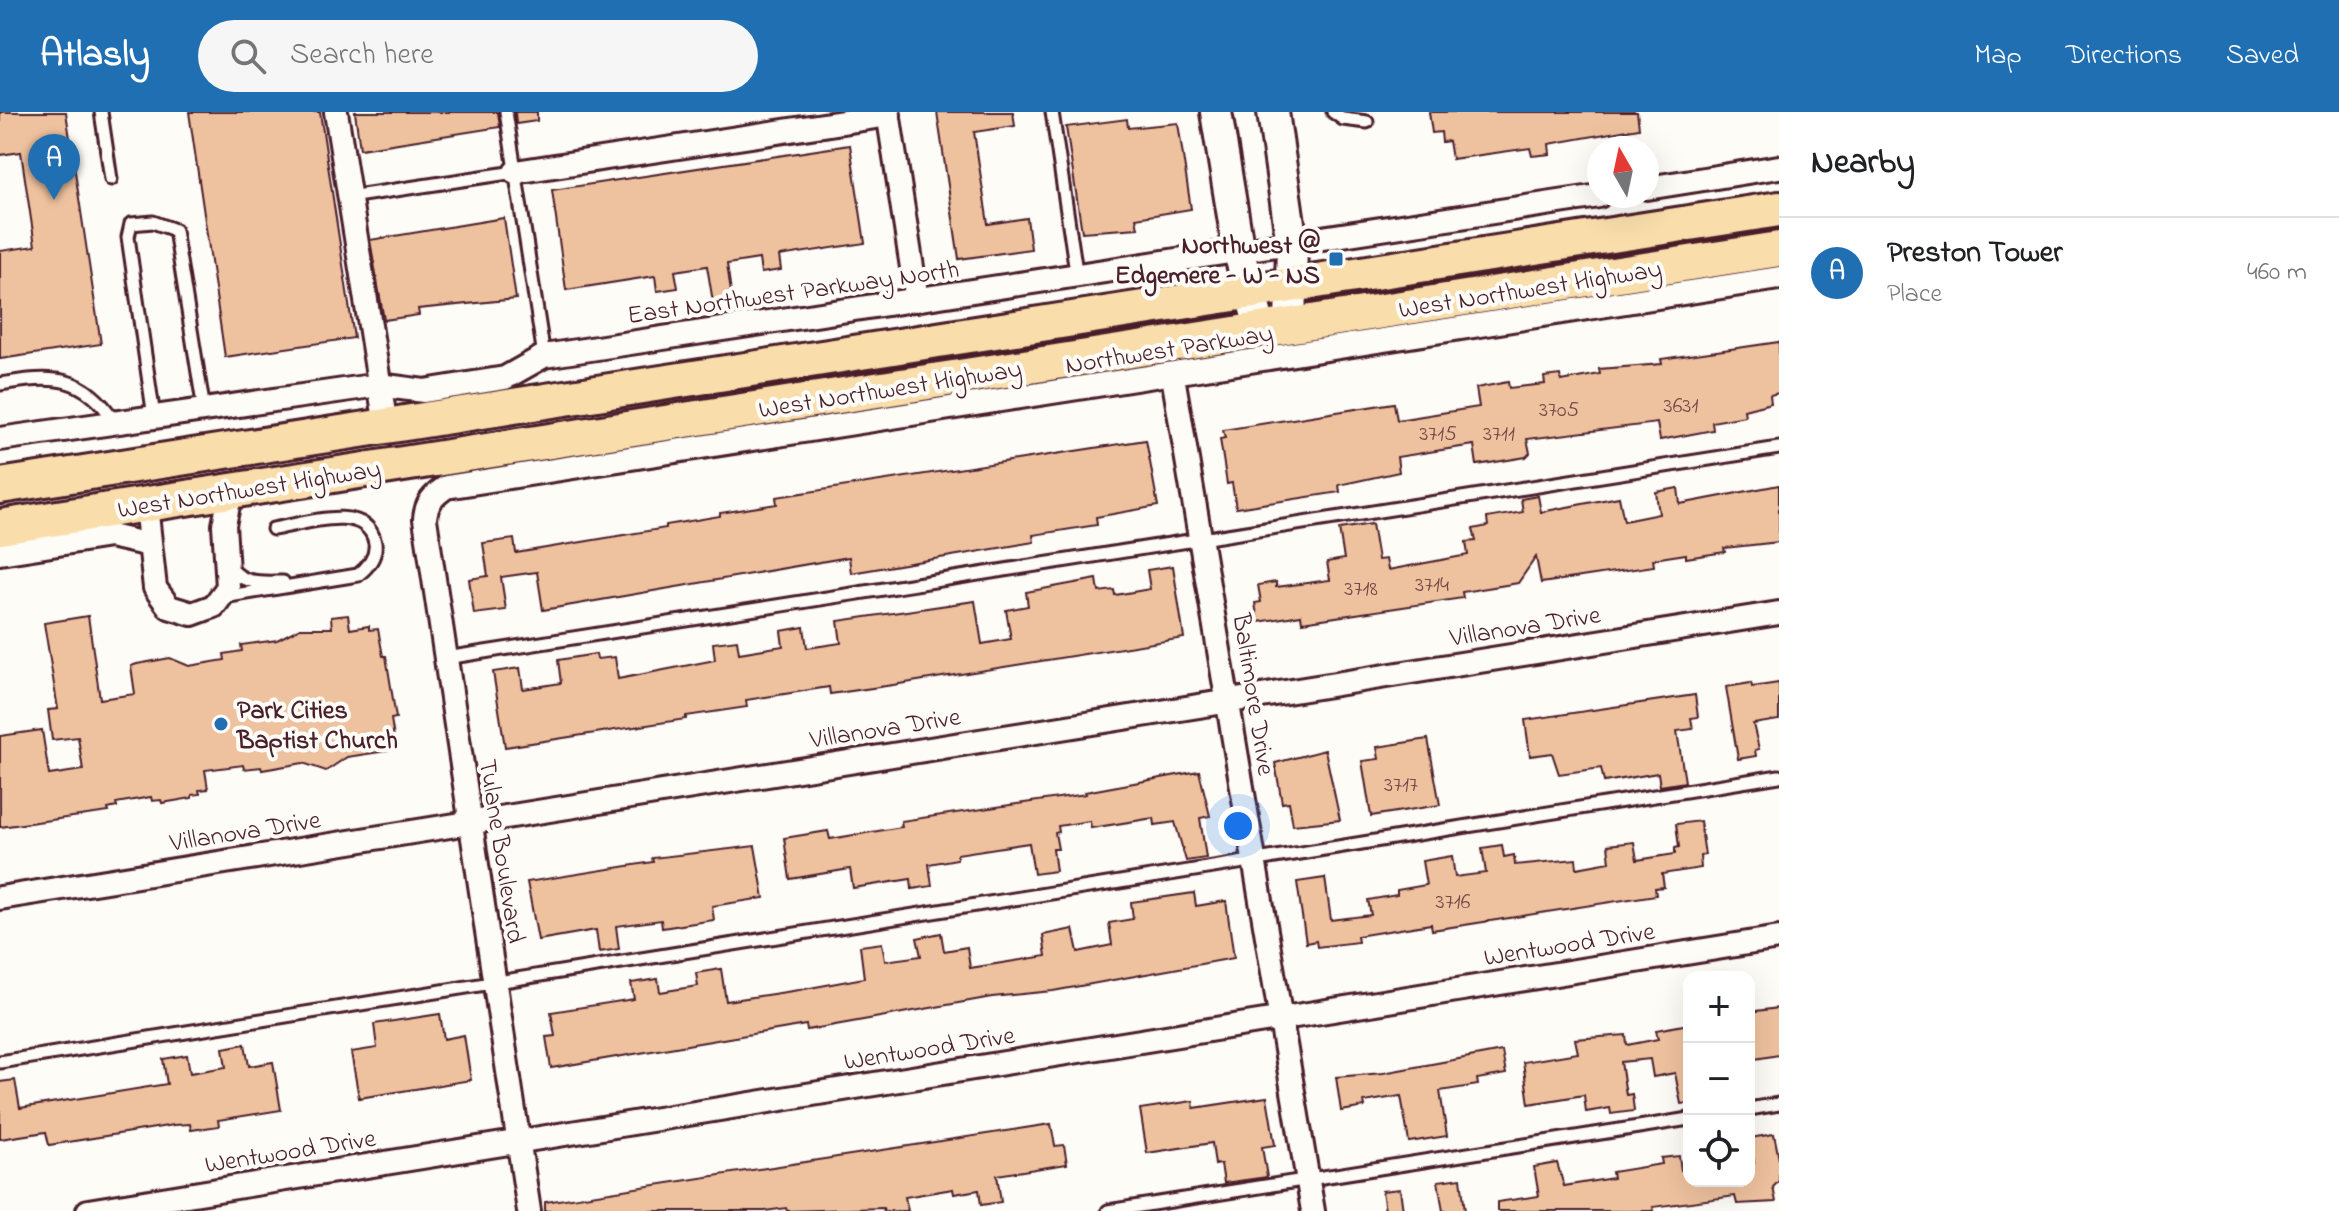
<!DOCTYPE html>
<meta charset="utf-8">
<style>
:root{--surface:#fff;--page:#f6f6f6;--text:#202124;--muted:#757577;--line:#e0e0e0;--accent:#1f6fb2}
body{margin:0;font-family:"Indie Flower",sans-serif;background:var(--page);color:var(--text)}
.controls{position:absolute;right:24px;bottom:24px;display:grid;overflow:hidden;border-radius:16px;box-shadow:0 8px 32px #0002}
.controls button{width:72px;height:72px;display:grid;place-items:center;padding:0;border:0;border-bottom:2px solid var(--line);background:var(--surface);color:var(--text);font:40px sans-serif}
.compass{position:absolute;left:1587px;top:24px;width:72px;height:72px;border-radius:50%;background:var(--surface);box-shadow:0 8px 32px #0002;rotate:351deg}
.you{position:absolute;left:1238px;top:714px;width:28px;height:28px;margin:-20px;border:6px solid #fff;border-radius:50%;background:#1a73e8;box-shadow:0 0 0 12px #1a73e833}
.badge{display:grid;place-items:center;width:52px;height:52px;border-radius:50%;background:var(--accent);color:#fff;font-size:26px;font-weight:700}
.pin{position:absolute;translate:-50% -66px;filter:drop-shadow(0 2px 4px #0008)}
.pin::after{content:'';position:absolute;top:42px;width:28px;height:24px;background:inherit;clip-path:polygon(0 0,100% 0,50% 100%)}
.list{margin:0;padding:0;list-style:none}
h2{display:flex;justify-content:space-between;align-items:center;height:104px;margin:0;padding:0 32px;font-size:34px}
h2 small{font-size:26px;font-weight:400;color:var(--muted)}
.list li{display:grid;grid-template-columns:52px 1fr auto;gap:24px;align-items:center;box-sizing:border-box;height:112px;padding:0 32px;border-top:2px solid var(--line)}
.list b{display:block;font-size:30px;white-space:nowrap}
.list p{margin:0;font-size:26px;white-space:nowrap;color:var(--muted)}
.list em{font-size:26px;font-style:normal;color:var(--muted)}
.icon{flex:none;width:44px;height:44px;fill:none;stroke:currentColor;stroke-width:2;stroke-linecap:round;stroke-linejoin:round}
.map{position:relative;flex:none;width:1779px;height:1099px;overflow:hidden}
header{display:flex;align-items:center;gap:48px;box-sizing:border-box;height:112px;padding:0 40px;background:var(--accent);color:#fff}
header strong{font-size:38px}
nav{display:flex;gap:44px;margin-inline-start:auto;font-size:28px}
.search{width:560px;height:72px;background:var(--page);display:flex;align-items:center;gap:20px;box-sizing:border-box;padding:0 28px;border-radius:44px;color:var(--muted);font-size:30px}
main{display:flex}
aside{flex:1;background:var(--surface)}
.map>svg:first-child{display:block}
</style>
<header>
<strong>Atlasly</strong>
<div class="search"><svg class="icon" aria-label="search" viewBox="0 0 24 24"><circle cx="10" cy="10" r="6"/><path d="M15 15l6 6"/></svg>Search here</div>
<nav><a>Map</a><a>Directions</a><a>Saved</a></nav>
</header>
<main>
<div class="map">
<svg width="1779" height="1099" viewBox="0 0 1779 1099">
<rect width="100%" height="100%" fill="#fdfcf7"/>
<filter id="ink" filterUnits="userSpaceOnUse"><feTurbulence type="fractalNoise" baseFrequency=".0125" numOctaves="2"/><feDisplacementMap in="SourceGraphic" scale="16" xChannelSelector="R" yChannelSelector="G"/><feConvolveMatrix kernelMatrix="1 2 1 2 8 2 1 2 1" color-interpolation-filters="sRGB"/></filter>
<g filter="url(#ink)">
<!-- building -->
<path fill="#efc29f" stroke="#4a1f2b" stroke-width="2" d="M0,0H66L101,232L0,247V139L35,134L21,40L0,43Z
M189,0H320L354,226L225,245Z
M355,0H498L500,15L360,37Z
M515,0H537V9L516,12Z
M937,0H1013L1015,14L974,20L988,112L1027,106L1031,137L959,147Z
M1429,0H1637L1639,16L1549,32L1550,42L1532,44L1530,36L1452,47L1449,29L1442,30L1441,20L1432,21Z
M1127,7L1128,16L1178,11L1191,97L1136,106L1138,116L1082,120L1066,15Z
M850,33L865,131L779,144L781,158L761,161L759,147L727,152L732,187L713,190L707,154L675,159L678,176L657,179L655,164L566,178L552,78Z
M504,106L516,187L418,197L419,203L384,208L370,128Z
M1779,230V281L1770,283L1771,291L1744,298L1745,304L1712,310L1713,318L1660,328L1657,311L1527,327L1530,341L1526,345L1477,353L1474,333L1397,345L1399,360L1339,373L1340,380L1236,396L1232,371L1227,372L1220,327L1225,326L1223,318L1394,291L1397,308L1479,295L1476,276L1508,270L1509,276L1545,272L1544,265L1560,263L1561,269L1600,262L1599,257L1662,252L1661,247Z
M1146,328L1158,394L1096,405L1097,413L1033,423L1034,430L851,461L849,445L543,498L537,460L501,465L506,498L474,502L469,467L488,464L483,431L514,427L516,441L666,416V413L720,404V401L777,392L776,385Z
M1779,373V430L1724,436L1725,440L1686,446V442L1653,447L1654,454L1541,471L1536,445L1518,471L1462,480L1463,486L1302,510L1301,503L1258,510L1255,491L1261,490L1258,473L1276,470V475L1330,468L1327,450L1344,447L1339,417L1372,412L1378,448L1386,447L1388,458L1468,443L1466,430L1476,429L1473,417L1488,414L1487,406L1523,400L1521,387L1538,384L1541,400L1619,385L1624,409L1659,402L1656,380L1678,376L1680,392Z
M1173,454L1184,526L893,573L830,582L829,575L746,588L747,595L686,604V607L505,635L493,560L520,556L523,577L561,571L558,548L596,542L597,547L615,545L618,567L715,548L713,531L737,528L739,541L783,534L781,519L804,515L807,536L841,531L838,509L975,489L982,532L1011,527L1006,498L1028,494L1026,480L1097,467L1099,480L1114,478L1115,483L1150,477L1147,458Z
M348,503L350,517L369,514V518L378,517L383,544H386L396,606L391,607L395,632L386,634L387,639L347,645L326,659L303,651L262,658L261,655L244,657L243,653L205,658L208,677L199,678L200,682L192,683V686L162,691L161,688L152,689L151,685L116,691L117,695L108,697L109,700L0,715V624L42,618L49,663L83,658L78,625L52,628L48,598L58,597L44,511L88,504L100,587L135,582L131,554L137,552L170,546L189,554L225,548L224,542L242,539L241,533L277,528L300,516H332L331,505Z
M1751,571L1752,575L1779,571V608L1753,612L1759,637L1755,638L1756,644L1738,647L1726,575Z
M1695,583L1698,605L1691,606L1693,617L1677,619L1685,670L1660,674L1658,661L1604,670L1601,656L1559,662L1552,641L1530,644L1525,608Z
M1428,627L1440,693L1371,704L1362,649L1379,647L1377,635Z
M1325,638L1340,708L1293,713L1289,690L1282,691L1275,651Z
M1199,659L1210,704L1200,706L1206,746L1186,749L1175,710L1155,713L1154,706L1091,716L1090,709L1058,714L1059,720L1055,721L1058,737H1053L1056,759L1034,762L1029,731L957,742V747L929,752L932,774L912,777L911,767L853,776L850,757L790,767L784,726L828,719L830,727L902,715L901,709L1086,682L1085,680Z
M1700,709L1705,743L1700,744L1701,756L1662,762L1664,775L1655,776L1656,783L1432,818L1431,812L1357,824L1358,830L1317,835L1316,829L1306,831L1297,770L1325,766L1331,808L1371,803L1368,788L1397,783V778L1426,773L1422,749L1452,744L1455,765L1486,761L1482,736L1502,733L1504,745L1514,743L1515,753L1576,747L1577,756L1610,750L1608,733L1634,730L1637,748L1675,742V736L1679,735L1676,712Z
M755,734L764,786L712,794L714,808L662,816L661,808L616,814L619,837L599,840L596,818L538,828L527,770L653,750L652,746Z
M1194,781L1196,794L1226,789L1234,846L1053,879L992,885L807,918L806,913L551,956L546,925L555,924L551,900L634,887L631,871L658,867L660,880L698,874L696,861L721,857L726,889L799,878L864,866L860,834L882,831L885,849L921,844L917,826L941,821L944,839L967,835L970,856L1046,844L1043,823L1073,817L1078,840L1112,833L1109,811L1133,807L1131,790Z
M1779,896V943L1749,948V900Z
M440,902L444,927L464,923L471,968L359,986L351,940L377,936L374,912Z
M1689,912V991L1681,992L1675,961L1653,965L1650,947L1621,950L1626,983L1632,982L1634,999L1611,1002L1610,996L1586,1000L1584,983L1529,992L1523,950L1578,941L1575,927L1626,923L1627,933L1658,927L1656,918Z
M245,932L249,954L273,950L281,998L218,1008L219,1014L191,1018L190,1012L174,1013L49,1033L46,1020L0,1027V970L15,968L20,996L167,972L163,947L187,943L190,961L226,955L223,936Z
M1502,939L1506,962L1477,967L1478,973L1440,979L1447,1024L1409,1030L1401,984L1364,990L1365,995L1341,999L1336,965L1383,961Z
M1267,985L1275,1033L1262,1035L1267,1065L1224,1071L1221,1052L1215,1053L1212,1031L1147,1041L1140,997L1193,989L1194,996Z
M1051,1012L1055,1034L1064,1033L1067,1052L997,1063L1001,1090L981,1093L979,1078L954,1082L953,1077L905,1085L908,1099H884L883,1096L787,1099L786,1096L765,1099H545V1090Z
M1774,1022L1779,1047V1069L1773,1075L1776,1090L1737,1092L1735,1084L1653,1095L1654,1099H1497V1090L1539,1084L1534,1055L1557,1051L1564,1074L1613,1066L1612,1060L1662,1052L1661,1046L1679,1044L1681,1058L1686,1057L1689,1069H1749V1052L1754,1051L1750,1026Z
M1461,1066L1465,1099H1443L1438,1069Z
M1400,1077L1403,1099H1385L1382,1079Z"/>
<g fill="none" stroke-linecap="round" stroke-linejoin="round">
<!-- lane casing -->
<g stroke="#4a1f2b" stroke-width="17">
<path id="lane" d="M101,0L111,67
M506,0L544,244
M1052,0L1077,166
M1333,0L1343,7L1367,10
M349,85L515,60
M0,272C53,263 84,262 115,310
M154,305L128,125L131,112L153,110L175,118L204,298
M230,455C243,473 262,470 283,470
M223,485L358,463C368,455 377,445 375,431C367,388 300,413 273,417
M446,546L1779,336
M0,950L1779,664
M1749,997L1779,992
M1108,1099L1689,1007"/>
</g>
<!-- street casing -->
<g stroke="#4a1f2b" stroke-width="28">
<path id="street" d="M336,0L386,314
M888,0L917,188
M515,60L889,3
M1647,76L1779,55
M1173,264L1313,1099
M0,327L379,273L424,279L505,266L544,244L1599,84
M146,393L155,476L169,495L192,502L214,494L228,475L224,413L231,379
M0,441L110,424L150,433
M0,786L1779,501
M88,1099L1779,826
M529,1099L425,407C426,391 433,384 446,375L1779,166"/>
</g>
<!-- secondary casing -->
<g stroke="#4a1f2b" stroke-width="36">
<path id="secondary" d="M1216,0L1239,141L1261,218
M1273,0L1292,132L1290,214"/>
</g>
<!-- primary casing -->
<g stroke="#4a1f2b" stroke-width="40">
<path id="primary" d="M0,374L1779,97
M0,415L1779,137"/>
</g>
<!-- lane -->
<use href="#lane" stroke="#fdfcf7" stroke-width="11"/>
<!-- street -->
<use href="#street" stroke="#fdfcf7" stroke-width="22"/>
<!-- secondary -->
<use href="#secondary" stroke="#fdfcf7" stroke-width="30"/>
<!-- primary -->
<use href="#primary" stroke="#f9deab" stroke-width="34"/>
</g>
</g>
<!-- markers -->
<g fill="#1f6fb2" stroke="#fdfcf7" stroke-width="3">
<rect x="1328" y="139" width="16" height="16" rx="4"/>
<circle cx="221" cy="612" r="8"/>
</g>
<g text-anchor="middle" stroke-width="8" stroke-linejoin="round" paint-order="stroke">
<!-- number labels -->
<g font-size="22" fill="#734848">
<text x="1681" y="300">3631</text>
<text x="1559" y="304">3705</text>
<text x="1438" y="328">3715</text>
<text x="1499" y="328">3711</text>
<text x="1432" y="479">3714</text>
<text x="1361" y="483">3718</text>
<text x="1401" y="679">3717</text>
<text x="1453" y="796">3716</text>
</g>
<!-- poi labels -->
<g font-size="26" font-weight="bold" fill="#4a1f2b" stroke="#fdfcf7" text-anchor="end">
<text x="1320" y="141">Northwest @<tspan x="1320" dy="30">Edgemere - W - NS</tspan></text>
<text x="237" y="606" text-anchor="start">Park Cities<tspan x="237" dy="30">Baptist Church</tspan></text>
</g>
<!-- street labels -->
<g font-size="26" fill="#4a1f2b" stroke="#fdfcf7">
<text transform="translate(1530 176) rotate(-9)" y="9">West Northwest Highway</text>
<text transform="translate(793 179) rotate(-8)" y="9">East Northwest Parkway North</text>
<text transform="translate(1169 236) rotate(-9)" y="9">Northwest Parkway</text>
<text transform="translate(890 276) rotate(-9)" y="9">West Northwest Highway</text>
<text transform="translate(249 376) rotate(-9)" y="9">West Northwest Highway</text>
<text transform="translate(1525 513) rotate(-9)" y="9">Villanova Drive</text>
<text transform="translate(1255 582) rotate(81)" y="9">Baltimore Drive</text>
<text transform="translate(885 615) rotate(-9)" y="9">Villanova Drive</text>
<text transform="translate(245 718) rotate(-9)" y="9">Villanova Drive</text>
<text transform="translate(503 739) rotate(81)" y="9">Tulane Boulevard</text>
<text transform="translate(1569 831) rotate(-9)" y="9">Wentwood Drive</text>
<text transform="translate(929 935) rotate(-9)" y="9">Wentwood Drive</text>
<text transform="translate(290 1038) rotate(-9)" y="9">Wentwood Drive</text>
</g>
</g>
</svg>
<div class="controls">
<button>+</button>
<button>−</button>
<button><svg class="icon" aria-label="locate" viewBox="0 0 24 24"><circle cx="12" cy="12" r="6"/><path d="M12 2v4M12 18v4M2 12h4M18 12h4"/></svg></button>
</div>
<svg class="compass" viewBox="-18 -18 36 36"><path d="M0-13l5 13h-10z" fill="#e53935"/><path d="M0 13l5-13h-10z" fill="#757577"/></svg>
<div class="you"></div>
<div class="pin badge" style="left:54px;top:88px">A</div>
</div>
<aside>
<h2>Nearby<small></small></h2>
<ul class="list">
<li><span class="badge">A</span><div><b>Preston Tower</b><p>Place</p></div><em>460 m</em></li>
</ul>
</aside>
</main>
